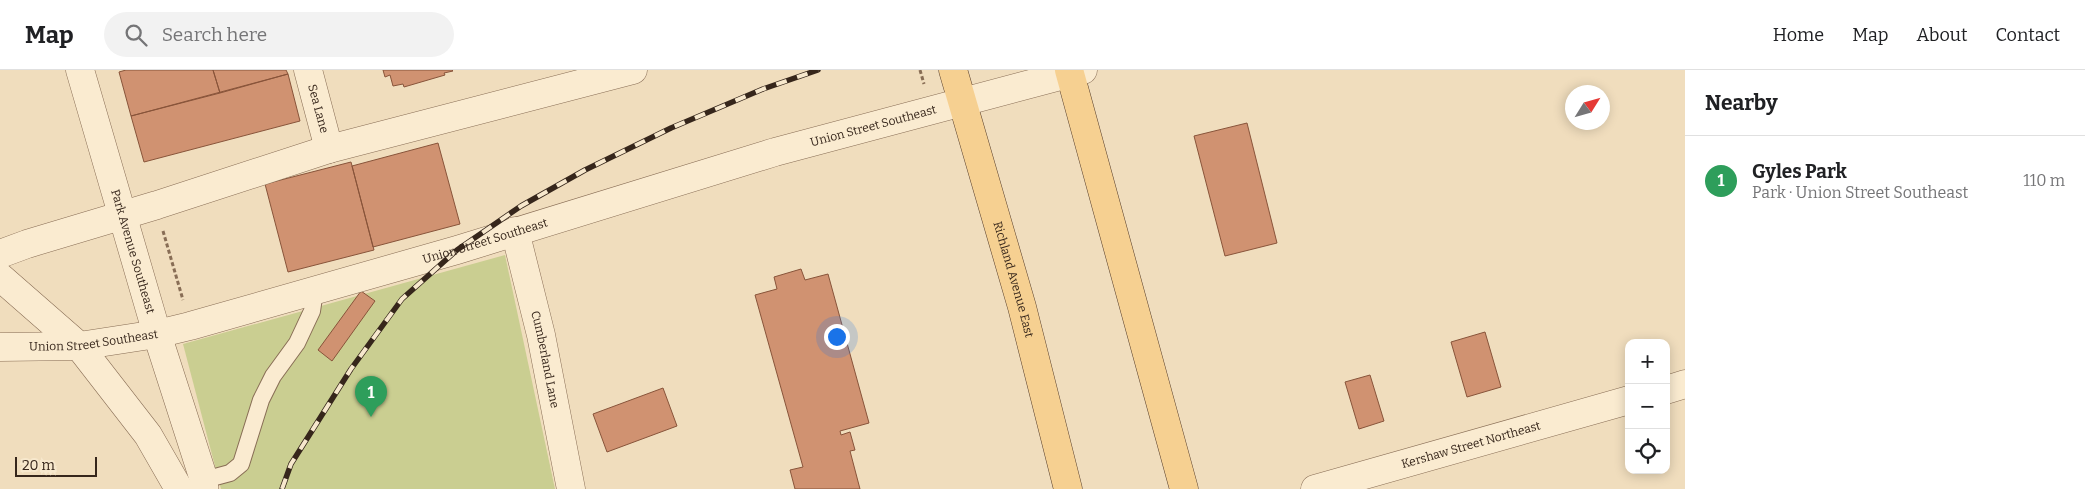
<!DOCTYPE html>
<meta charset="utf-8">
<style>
:root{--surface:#fff;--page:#f2f2f2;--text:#202124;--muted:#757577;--line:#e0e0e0;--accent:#111827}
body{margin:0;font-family:Bitter,serif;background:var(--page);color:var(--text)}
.controls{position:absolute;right:15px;bottom:15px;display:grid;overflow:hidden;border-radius:10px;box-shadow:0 2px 12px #0003}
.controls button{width:45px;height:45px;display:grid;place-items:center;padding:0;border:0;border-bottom:1px solid var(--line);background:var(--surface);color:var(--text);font:25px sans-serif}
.compass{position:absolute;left:1565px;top:15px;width:45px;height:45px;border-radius:50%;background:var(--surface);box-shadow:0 2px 12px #0003;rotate:53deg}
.scale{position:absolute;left:15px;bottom:12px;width:82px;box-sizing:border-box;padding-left:5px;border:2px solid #36261b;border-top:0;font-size:14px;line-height:18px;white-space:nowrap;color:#36261b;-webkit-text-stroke:4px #f7e8cd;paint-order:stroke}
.you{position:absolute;left:836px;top:266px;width:18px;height:18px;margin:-12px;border:4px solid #fff;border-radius:50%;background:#1a73e8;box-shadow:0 0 0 8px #1a73e833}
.badge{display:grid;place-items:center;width:32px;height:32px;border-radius:50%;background:var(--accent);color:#fff;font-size:16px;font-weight:700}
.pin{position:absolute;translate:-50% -41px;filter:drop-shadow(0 1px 2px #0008)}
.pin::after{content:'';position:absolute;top:26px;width:18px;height:15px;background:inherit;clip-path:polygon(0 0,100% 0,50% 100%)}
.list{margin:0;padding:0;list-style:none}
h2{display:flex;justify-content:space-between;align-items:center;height:65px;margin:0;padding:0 20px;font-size:21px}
h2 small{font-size:16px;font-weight:400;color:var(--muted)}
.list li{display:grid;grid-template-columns:32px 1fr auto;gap:15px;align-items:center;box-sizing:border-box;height:90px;padding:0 20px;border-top:1px solid var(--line)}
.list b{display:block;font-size:19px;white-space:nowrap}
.list p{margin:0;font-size:16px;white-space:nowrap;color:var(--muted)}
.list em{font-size:16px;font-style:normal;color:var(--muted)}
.icon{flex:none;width:28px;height:28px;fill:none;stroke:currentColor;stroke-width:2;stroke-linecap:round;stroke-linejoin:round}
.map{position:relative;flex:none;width:1685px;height:419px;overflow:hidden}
header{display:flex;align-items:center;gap:30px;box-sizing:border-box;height:70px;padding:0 25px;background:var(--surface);border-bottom:1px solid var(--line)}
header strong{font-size:24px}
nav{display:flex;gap:28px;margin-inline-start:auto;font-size:18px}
.search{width:350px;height:45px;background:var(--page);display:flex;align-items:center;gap:12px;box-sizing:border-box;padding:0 18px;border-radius:28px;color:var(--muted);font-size:19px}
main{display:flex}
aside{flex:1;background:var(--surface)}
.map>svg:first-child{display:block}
</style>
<header>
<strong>Map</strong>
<div class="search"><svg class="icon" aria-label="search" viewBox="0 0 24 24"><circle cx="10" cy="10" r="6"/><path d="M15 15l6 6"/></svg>Search here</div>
<nav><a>Home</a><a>Map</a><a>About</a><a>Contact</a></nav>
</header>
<main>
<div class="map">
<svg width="1685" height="419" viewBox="0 0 1685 419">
<rect width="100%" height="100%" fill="#f0ddbd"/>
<!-- green -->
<path fill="#cace91" d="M505,185L555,419H221L183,274Z"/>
<!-- building -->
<path fill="#d09271" stroke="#88543a" d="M126,0H213L220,23L131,46L119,2Z
M213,0H286L288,4L220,23Z
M383,0H452L453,1L444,3L445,5L404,17L403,14L393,16L390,5L385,7Z
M288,4L300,51L144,92L131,46Z
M1247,53L1277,173L1225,186L1194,66Z
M438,73L460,154L373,177L352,96Z
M351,92L374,180L288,202L265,114Z
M801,199L805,210L828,204L869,353L840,361L841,365L850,362L855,380L850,381L860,419H795L790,400L803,397L755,225L777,219L774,207Z
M361,221L375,231L332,291L318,280Z
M1485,262L1501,317L1467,327L1451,272Z
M1370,305L1384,351L1359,359L1345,312Z
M663,318L677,356L607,382L593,344Z"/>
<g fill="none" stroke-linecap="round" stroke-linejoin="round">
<!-- service casing -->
<g stroke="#886d55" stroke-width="18">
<path id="service" d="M204,410L230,403L241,394L261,330L273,306L297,273L312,241L315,221"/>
</g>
<!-- minor casing -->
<g stroke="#886d55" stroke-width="29">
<g id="minor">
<path id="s1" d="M80,0L157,264L204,410V419"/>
<path id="s2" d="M308,0L329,79"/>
<path id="s3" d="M515,161L541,265L571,419"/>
<path d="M0,184L27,174L157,135L329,79L633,0"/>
<path d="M0,207L79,276L148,365L179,419"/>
<path id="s4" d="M0,277L79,276L157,264L190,256L457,180L775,82L1083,0"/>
<path d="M1666,320L1685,314"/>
<path id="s5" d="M1315,419L1629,330"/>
</g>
</g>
<!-- primary casing -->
<g stroke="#553c2a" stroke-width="29">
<g id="primary">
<path id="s6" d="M953,0L1022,237L1068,419"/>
<path d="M1069,0L1184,419"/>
</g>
</g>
<!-- path -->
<path stroke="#886d55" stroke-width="3" stroke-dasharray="4 2.5" stroke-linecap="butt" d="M920,0L924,14
M163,161L183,230"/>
<!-- service -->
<use href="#service" stroke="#faebd0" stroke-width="16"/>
<!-- minor -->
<use href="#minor" stroke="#faebd0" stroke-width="28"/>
<!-- primary -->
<use href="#primary" stroke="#f6d091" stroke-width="28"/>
<!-- rail casing -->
<g stroke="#36261b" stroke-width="5.5">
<path id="rail" d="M282,419L291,394L351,299L402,229L457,180L521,136L585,100L671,58L763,19L818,0"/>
</g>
<!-- rail -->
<use href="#rail" stroke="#f7e8cd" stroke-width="4" stroke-dasharray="11" stroke-linecap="butt"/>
</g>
<g text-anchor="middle" stroke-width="4" stroke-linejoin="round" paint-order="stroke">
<!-- street labels -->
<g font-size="12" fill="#36261b" stroke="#f7e8cd">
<text dy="4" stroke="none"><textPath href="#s2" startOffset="40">Sea Lane</textPath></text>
<text dy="4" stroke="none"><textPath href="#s4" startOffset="904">Union Street Southeast</textPath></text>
<text dy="4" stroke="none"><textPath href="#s4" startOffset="499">Union Street Southeast</textPath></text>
<text dy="4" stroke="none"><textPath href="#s1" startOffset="189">Park Avenue Southeast</textPath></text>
<text dy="4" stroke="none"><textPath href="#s6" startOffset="218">Richland Avenue East</textPath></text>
<text dy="4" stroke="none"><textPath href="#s4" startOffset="94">Union Street Southeast</textPath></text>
<text dy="4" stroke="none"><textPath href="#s3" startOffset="132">Cumberland Lane</textPath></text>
<text dy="4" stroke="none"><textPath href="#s5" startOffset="162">Kershaw Street Northeast</textPath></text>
</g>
</g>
</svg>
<div class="controls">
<button>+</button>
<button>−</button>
<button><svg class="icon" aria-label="locate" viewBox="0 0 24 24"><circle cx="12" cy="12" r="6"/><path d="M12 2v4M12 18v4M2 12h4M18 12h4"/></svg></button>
</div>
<svg class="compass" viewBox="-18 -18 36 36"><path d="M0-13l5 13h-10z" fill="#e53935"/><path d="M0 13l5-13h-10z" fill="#757577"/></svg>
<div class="scale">20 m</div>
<div class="you"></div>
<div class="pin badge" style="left:371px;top:347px;background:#2e9e5b">1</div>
</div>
<aside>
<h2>Nearby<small></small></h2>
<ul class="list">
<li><span class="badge" style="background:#2e9e5b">1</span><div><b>Gyles Park</b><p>Park · Union Street Southeast</p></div><em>110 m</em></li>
</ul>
</aside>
</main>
